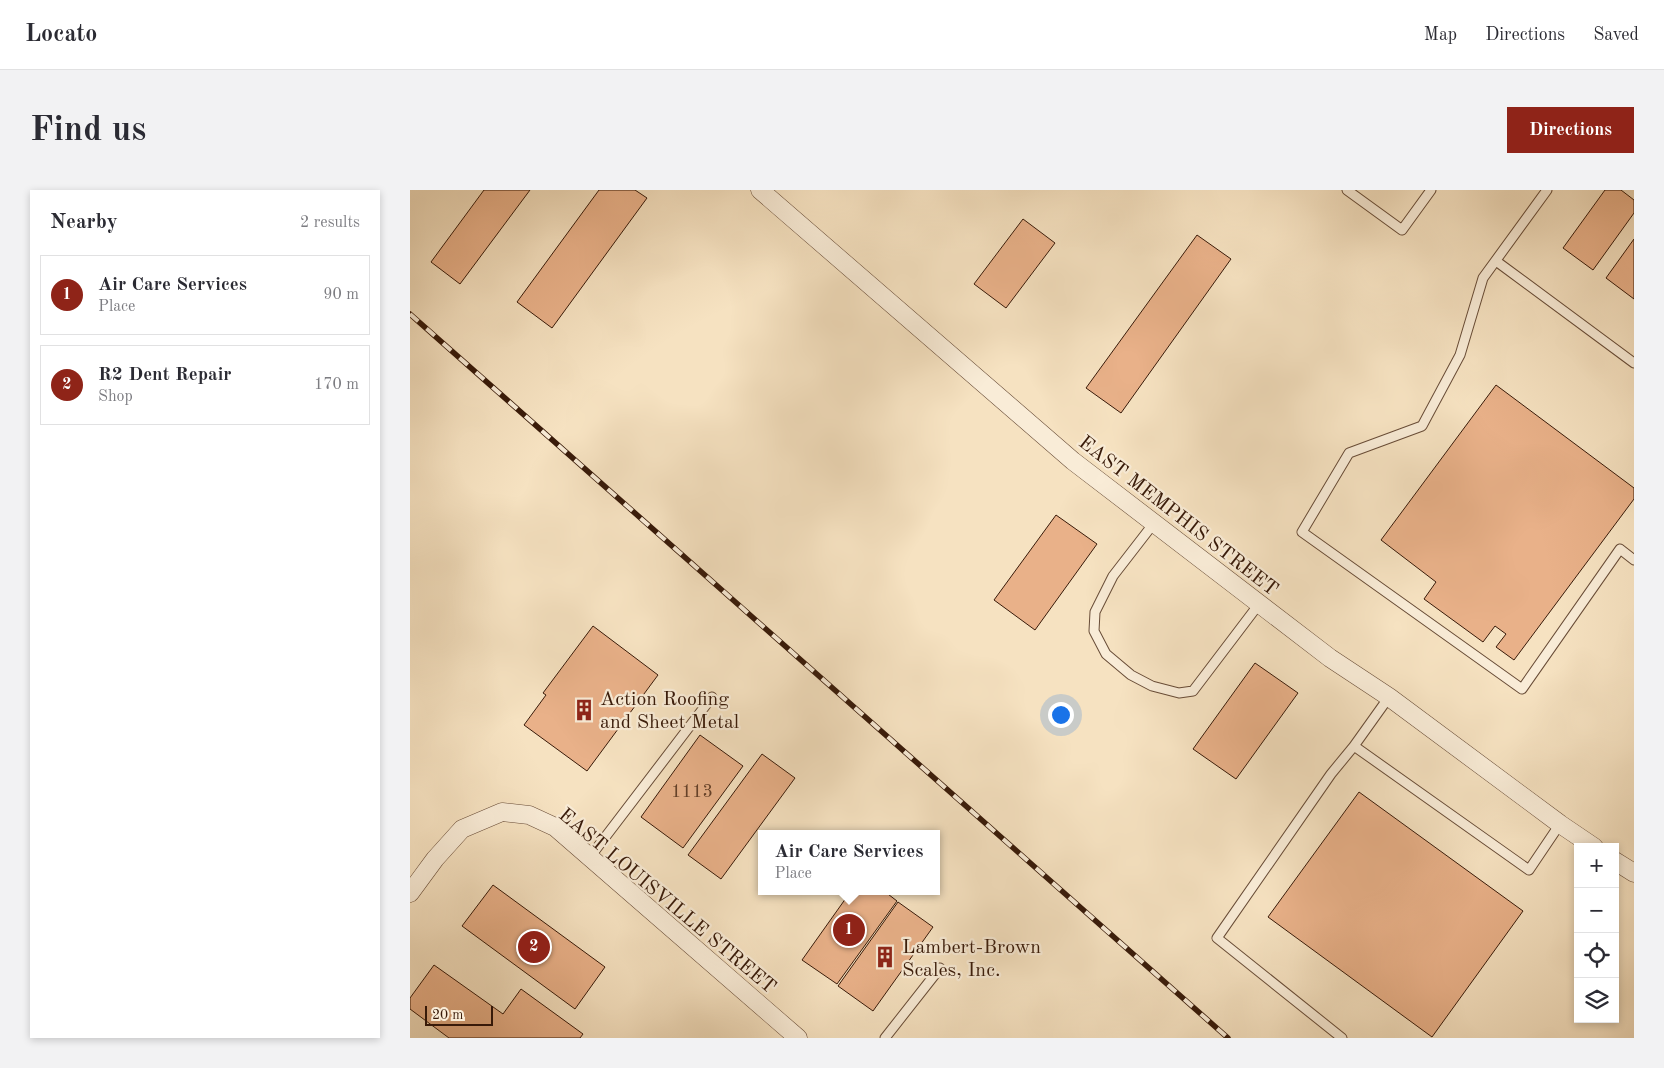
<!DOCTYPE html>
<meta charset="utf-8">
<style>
:root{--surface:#fff;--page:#f2f2f3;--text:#2b2b33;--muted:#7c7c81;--line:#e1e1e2;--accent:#8f2418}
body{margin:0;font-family:"Old Standard TT",serif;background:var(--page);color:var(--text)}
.controls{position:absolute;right:15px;bottom:15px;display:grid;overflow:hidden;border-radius:0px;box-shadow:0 2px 8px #0003}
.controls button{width:45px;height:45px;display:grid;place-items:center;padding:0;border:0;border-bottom:1px solid var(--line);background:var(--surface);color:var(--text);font:25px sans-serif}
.scale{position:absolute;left:15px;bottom:12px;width:68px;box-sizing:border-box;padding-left:5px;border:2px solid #381a09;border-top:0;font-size:14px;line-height:18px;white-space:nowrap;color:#381a09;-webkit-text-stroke:4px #f9ecd7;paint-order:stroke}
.you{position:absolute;left:650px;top:524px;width:18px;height:18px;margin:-12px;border:4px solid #fff;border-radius:50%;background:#1a73e8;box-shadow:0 0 0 8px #1a73e833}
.badge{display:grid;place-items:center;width:32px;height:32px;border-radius:50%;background:var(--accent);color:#fff;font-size:16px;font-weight:700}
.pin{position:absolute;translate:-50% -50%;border:2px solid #fff;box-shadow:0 1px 5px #0006}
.popup{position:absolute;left:348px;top:640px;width:182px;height:65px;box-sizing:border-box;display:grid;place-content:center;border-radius:0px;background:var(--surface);filter:drop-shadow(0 1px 4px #0005);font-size:16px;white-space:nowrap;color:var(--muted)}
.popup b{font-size:19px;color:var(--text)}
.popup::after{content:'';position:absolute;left:50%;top:100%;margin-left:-10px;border:10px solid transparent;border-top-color:var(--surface)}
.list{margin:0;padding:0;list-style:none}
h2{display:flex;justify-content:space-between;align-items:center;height:65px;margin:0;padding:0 20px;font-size:21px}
h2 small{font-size:16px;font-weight:400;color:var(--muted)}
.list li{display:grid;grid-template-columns:32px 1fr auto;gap:15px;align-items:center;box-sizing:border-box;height:80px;margin:0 10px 10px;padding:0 10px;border:1px solid var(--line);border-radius:0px}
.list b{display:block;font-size:19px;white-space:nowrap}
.list p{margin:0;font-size:16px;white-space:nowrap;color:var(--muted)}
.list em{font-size:16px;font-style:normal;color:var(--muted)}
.icon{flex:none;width:28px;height:28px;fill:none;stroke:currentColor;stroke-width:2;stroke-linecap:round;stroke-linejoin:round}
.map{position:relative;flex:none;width:1224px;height:848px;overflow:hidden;border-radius:0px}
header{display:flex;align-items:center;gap:30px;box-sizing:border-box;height:70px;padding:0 25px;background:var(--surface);border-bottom:1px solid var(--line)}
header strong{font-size:24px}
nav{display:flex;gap:28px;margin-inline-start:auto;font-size:18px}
.intro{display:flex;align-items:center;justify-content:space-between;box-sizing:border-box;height:120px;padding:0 30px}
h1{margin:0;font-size:35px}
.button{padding:12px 22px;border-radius:0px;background:var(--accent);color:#fff;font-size:18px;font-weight:700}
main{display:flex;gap:30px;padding:0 30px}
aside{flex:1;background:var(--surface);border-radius:0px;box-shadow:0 2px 8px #0003}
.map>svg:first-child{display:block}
</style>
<header>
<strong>Locato</strong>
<nav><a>Map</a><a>Directions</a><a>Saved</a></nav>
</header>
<div class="intro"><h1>Find us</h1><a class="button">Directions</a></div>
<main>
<aside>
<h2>Nearby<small>2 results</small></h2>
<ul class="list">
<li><span class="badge">1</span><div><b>Air Care Services</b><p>Place</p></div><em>90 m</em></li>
<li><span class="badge">2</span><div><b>R2 Dent Repair</b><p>Shop</p></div><em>170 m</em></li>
</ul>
</aside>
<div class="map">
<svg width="1224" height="848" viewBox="0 0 1224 848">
<rect width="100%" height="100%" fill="#f6e2c1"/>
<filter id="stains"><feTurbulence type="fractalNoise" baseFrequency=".004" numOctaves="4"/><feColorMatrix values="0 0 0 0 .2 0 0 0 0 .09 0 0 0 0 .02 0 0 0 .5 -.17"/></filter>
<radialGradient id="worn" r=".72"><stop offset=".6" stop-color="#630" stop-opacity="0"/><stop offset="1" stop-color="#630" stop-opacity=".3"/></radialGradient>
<!-- building -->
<path fill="#e9b189" stroke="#381a09" d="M74,0H120L50,94L21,72Z
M189,0H225L237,8L142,138L107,112Z
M1195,0H1211L1224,10V23L1183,80L1153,58Z
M613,29L645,53L596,118L564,94Z
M787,45L821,69L711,223L676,198Z
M1224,49V109L1196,88Z
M1086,195L1224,298V309L1104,470L1086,457L1096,444L1085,436L1073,452L1014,409L1026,392L971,350Z
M646,325L687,354L625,440L584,410Z
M183,436L248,485L177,581L114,535L136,505L133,503Z
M845,473L888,503L826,589L783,559Z
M290,545L333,576L273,658L231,627Z
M352,564L385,588L311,689L278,665Z
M949,602L1113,721L1022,847L858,727Z
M83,695L195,777L165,819L52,736Z
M441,701H474L487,711L427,794L392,770Z
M488,712L523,737L463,821L428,796Z
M24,775L93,824L111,799L173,844L170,848H39L0,819V808Z"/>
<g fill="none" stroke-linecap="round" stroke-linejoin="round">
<!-- lane casing -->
<g stroke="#684c37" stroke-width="11">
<path id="lane" d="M937,0L992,40L1021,0
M1137,0L1073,88L1050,165L1012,236L939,263L892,342L1112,499L1210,359L1224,370
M1086,71L1224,173
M744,333L703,386L685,422L684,441L696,464L721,485L742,496L769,503L783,501L849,414
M944,556L1119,680L1150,634
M180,667L302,507
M475,848L530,778
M932,848L807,748L921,584L944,556L979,507"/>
</g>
<!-- street casing -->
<g stroke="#684c37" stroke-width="19">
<path id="street" d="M350,0L663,271L920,468L979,507L1150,634L1184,657
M1205,671L1224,683
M0,703L25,669L52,639L92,622L119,625L145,637L388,848"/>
</g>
<!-- lane -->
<use href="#lane" stroke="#f9ecd7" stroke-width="9"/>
<!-- street -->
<use href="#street" stroke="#f9ecd7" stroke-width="18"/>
<!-- rail casing -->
<g stroke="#381a09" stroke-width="5.5">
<path id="rail" d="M0,124L818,848"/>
</g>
<!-- rail -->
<use href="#rail" stroke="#f9ecd7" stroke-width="4" stroke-dasharray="11" stroke-linecap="butt"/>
</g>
<!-- icons -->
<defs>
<g id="building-bare" transform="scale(1.725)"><path d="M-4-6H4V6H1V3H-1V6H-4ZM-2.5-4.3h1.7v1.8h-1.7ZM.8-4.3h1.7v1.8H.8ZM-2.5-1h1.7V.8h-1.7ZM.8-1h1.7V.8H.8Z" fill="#8f2418" stroke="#f9ecd7" stroke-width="2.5" paint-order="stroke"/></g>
</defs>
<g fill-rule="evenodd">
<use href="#building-bare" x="174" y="520"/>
<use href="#building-bare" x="475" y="767"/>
</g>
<g text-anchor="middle" stroke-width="4.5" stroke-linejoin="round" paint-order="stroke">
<!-- number labels -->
<g font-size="18" fill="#644029">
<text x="282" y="607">1113</text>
</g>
<!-- street labels -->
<g font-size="20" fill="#381a09" stroke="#f9ecd7">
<text transform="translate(769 325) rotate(38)" y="7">EAST MEMPHIS STREET</text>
<text transform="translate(258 710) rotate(40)" y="7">EAST LOUISVILLE STREET</text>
</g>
<!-- poi labels -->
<g font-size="20" fill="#381a09" stroke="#f9ecd7" text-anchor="start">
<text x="190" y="515">Action Roofing<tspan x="190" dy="23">and Sheet Metal</tspan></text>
<text x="492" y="763">Lambert-Brown<tspan x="492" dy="23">Scales, Inc.</tspan></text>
</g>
</g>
<rect width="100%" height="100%" filter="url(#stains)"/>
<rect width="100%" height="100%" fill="url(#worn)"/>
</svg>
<div class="controls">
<button>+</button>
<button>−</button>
<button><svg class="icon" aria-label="locate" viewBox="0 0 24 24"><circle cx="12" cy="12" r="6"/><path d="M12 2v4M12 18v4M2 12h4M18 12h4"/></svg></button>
<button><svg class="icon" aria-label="layers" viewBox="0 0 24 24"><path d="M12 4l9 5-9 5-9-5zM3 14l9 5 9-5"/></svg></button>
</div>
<div class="scale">20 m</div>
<div class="you"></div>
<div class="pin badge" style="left:439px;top:740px">1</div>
<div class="popup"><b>Air Care Services</b>Place</div>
<div class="pin badge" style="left:124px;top:757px">2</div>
</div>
</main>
